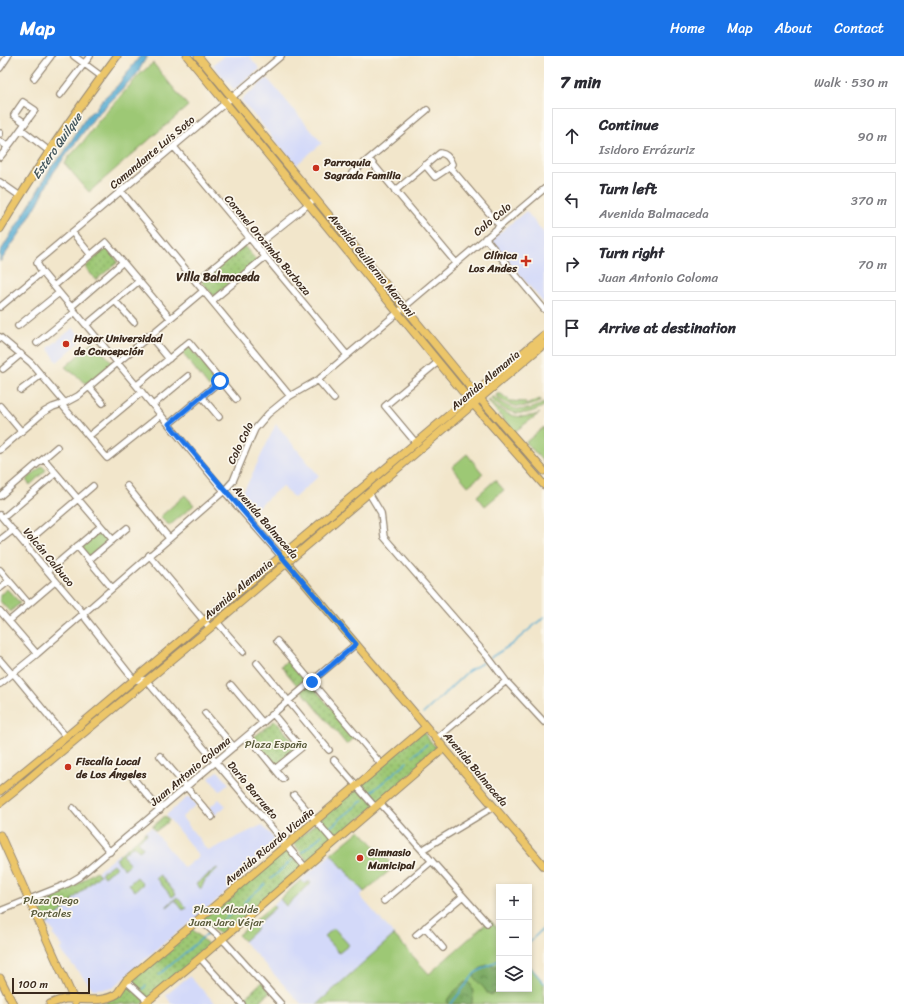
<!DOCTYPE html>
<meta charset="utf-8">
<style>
:root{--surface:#fff;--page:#f7f7f7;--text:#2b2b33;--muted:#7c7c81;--line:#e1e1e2;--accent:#1a73e8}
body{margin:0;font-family:Sriracha,sans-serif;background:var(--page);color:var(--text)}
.controls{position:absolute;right:12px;bottom:12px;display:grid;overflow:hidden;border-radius:0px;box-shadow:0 2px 6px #0003}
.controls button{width:36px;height:36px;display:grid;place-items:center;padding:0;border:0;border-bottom:1px solid var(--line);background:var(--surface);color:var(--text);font:20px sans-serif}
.scale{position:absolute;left:12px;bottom:10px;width:78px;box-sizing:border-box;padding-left:4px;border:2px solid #3b2a1e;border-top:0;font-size:11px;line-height:14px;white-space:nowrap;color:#3b2a1e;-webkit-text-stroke:3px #fbf7ec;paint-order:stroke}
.stop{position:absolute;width:12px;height:12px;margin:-9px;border:3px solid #1a73e8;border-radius:50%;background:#fff}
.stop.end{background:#1a73e8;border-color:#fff;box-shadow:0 1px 4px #0008}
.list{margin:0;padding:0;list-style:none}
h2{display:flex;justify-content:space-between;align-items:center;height:52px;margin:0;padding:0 16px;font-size:17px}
h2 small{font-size:13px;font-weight:400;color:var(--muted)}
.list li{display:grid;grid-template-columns:26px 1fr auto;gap:12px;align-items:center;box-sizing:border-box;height:56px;margin:0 8px 8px;padding:0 8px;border:1px solid var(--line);border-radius:0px}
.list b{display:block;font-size:15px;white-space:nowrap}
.list p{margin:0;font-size:13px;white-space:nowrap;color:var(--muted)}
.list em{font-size:13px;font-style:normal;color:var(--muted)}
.icon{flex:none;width:22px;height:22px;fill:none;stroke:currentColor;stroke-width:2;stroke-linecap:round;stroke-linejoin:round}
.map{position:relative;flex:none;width:544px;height:948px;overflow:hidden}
header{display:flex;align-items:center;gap:24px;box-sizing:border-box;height:56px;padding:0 20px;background:var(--accent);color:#fff}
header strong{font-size:19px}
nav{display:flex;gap:22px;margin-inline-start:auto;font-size:14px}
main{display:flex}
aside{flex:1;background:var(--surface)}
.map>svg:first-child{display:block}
</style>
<header>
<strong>Map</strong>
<nav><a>Home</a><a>Map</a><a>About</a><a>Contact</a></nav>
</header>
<main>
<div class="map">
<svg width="544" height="948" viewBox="0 0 544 948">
<defs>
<pattern id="forest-crowns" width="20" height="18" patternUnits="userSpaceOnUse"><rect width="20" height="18" fill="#7eac66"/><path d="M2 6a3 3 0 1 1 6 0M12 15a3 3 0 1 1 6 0" fill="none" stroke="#688c53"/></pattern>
<pattern id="park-dots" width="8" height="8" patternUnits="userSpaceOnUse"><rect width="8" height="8" fill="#9dc875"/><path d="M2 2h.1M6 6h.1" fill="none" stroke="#81a35f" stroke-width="1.8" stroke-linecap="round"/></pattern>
</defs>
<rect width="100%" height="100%" fill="#fbf7ec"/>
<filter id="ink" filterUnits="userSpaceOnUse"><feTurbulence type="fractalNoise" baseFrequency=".025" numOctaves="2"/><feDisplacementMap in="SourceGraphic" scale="8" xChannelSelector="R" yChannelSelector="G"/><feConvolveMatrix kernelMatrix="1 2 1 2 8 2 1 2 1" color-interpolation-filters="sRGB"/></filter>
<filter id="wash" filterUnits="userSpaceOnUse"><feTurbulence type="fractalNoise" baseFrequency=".012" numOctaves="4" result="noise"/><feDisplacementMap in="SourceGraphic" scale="16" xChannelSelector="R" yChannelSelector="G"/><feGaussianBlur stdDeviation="0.9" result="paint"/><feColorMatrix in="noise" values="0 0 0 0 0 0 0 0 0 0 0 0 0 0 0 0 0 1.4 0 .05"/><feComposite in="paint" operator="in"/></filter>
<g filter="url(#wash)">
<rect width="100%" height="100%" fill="#f2e6cb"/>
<!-- built -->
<path fill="#d3d9f9" d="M224,0H249L260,13L234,34L213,9Z
M267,22L322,87L296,109L241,44Z
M526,155L544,177V248L491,184Z
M73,272L83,283L57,306L48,292Z
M276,368L319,420L294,442L282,430L253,455L239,440L247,429Z
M218,715L229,728L220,735L209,722Z
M189,740L196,749L182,761L208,795L262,769L279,788L200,859L160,890L113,932L93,933L60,894L63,891L53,879L55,877L47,868L73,846L72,844L100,819L97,816L151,771L184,812L199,800L166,759Z
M219,743L226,750L215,759L209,752Z
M331,798L364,836L360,840L429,918L395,948H301L238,879Z
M189,920L216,948H171L166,939Z"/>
<!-- grass -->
<path fill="#9dc875" stroke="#6c794a" d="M153,7L188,50L89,136L65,108L68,102L83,86L97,67L140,18Z
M234,46L310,139L307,141L231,49Z
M318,148L395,242L392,244L316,150Z
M93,286L113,307L87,328L65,311Z
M188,289L217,324L209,331L181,295Z
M497,338H501L510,345L525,346L526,349L540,343L541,345C526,354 509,352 496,340Z
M492,341H494C508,354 526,358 543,347L544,350C525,362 506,359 491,343Z
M489,344C500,355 512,363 529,360C533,360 537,358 540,357L514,376L488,345Z
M544,371V407L526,386Z
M467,398L483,418L468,430L452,411Z
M42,410L46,414L30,429L26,424Z
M495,424L504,434L485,450L477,440Z
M185,439L194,449L169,470L160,461Z
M101,475L109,483L89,501L81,492Z
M7,533L20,547L10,556L0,545V539Z
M136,627L137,628L0,743V742Z
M360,774L394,811L364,836L331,798Z
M146,776L147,778L138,785L143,792L139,795L134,789L122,799L130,808L124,813L116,803L120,800L119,799Z
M113,808L116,811L104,821L101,817Z
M217,812L218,813L205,824L201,833L196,828Z
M160,819L176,838L172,841L156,822Z
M137,821L143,828L135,835L129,828Z
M301,824L305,828L309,825L311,827L286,850L280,843Z
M177,841L186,852L183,854L175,844L167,851V850Z
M273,849L275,852L259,866L256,863Z
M490,864L499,874V933H529V909L544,927V948H317L394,879L429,918Z
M252,867L257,873L244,885L238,879Z
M334,872L349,889L339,897L324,881Z"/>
<!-- forest -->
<path fill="url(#forest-crowns)" stroke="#5c6b42" d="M487,909L493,910L499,909V933H504L500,934L490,939L489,937H487C483,926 461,921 487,909Z
M466,926L470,927C475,937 472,938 472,948H449L447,945C449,939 461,929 466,926Z"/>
<!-- park -->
<path fill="url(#park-dots)" stroke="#6c794a" d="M244,190L257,205L214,241L201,225Z
M107,191L118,206L96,224L85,211Z
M290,603L355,681L347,689L281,610Z
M275,664L297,690V693L275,710L253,682Z
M422,675L439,695L309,806L293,787Z
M165,760L169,765L156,775L152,771Z
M287,791L304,812L222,881L202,862Z
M96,815L100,819L72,844L73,846L47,868L36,843L75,830Z
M192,873L211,891L142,948H101L110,944L126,927Z
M262,926L270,936L257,948H242L240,946Z"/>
<!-- water -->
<path fill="#55abd2" stroke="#486a78" d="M140,0H148C142,6 140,15 134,22C130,27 126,26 123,33L94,62L53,117L38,147L20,177L0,206V196L32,145L51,111L63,98L83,66L90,57L95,54L101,45L118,29Z"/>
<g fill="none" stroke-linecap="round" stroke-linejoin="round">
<!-- stream -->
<path stroke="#55abd2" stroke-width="1.5" d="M490,602L512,588L544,561
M423,658L467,616L487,604
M413,700L427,688
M369,738L407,706
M328,773L363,744
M301,797L322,779
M271,823L294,802
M244,846L265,828
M217,870L237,852
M529,886L544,872
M529,910L544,927
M159,919L208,877
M143,933L146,930
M451,948L475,917L499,904"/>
</g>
</g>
<g filter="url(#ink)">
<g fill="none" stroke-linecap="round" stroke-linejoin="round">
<!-- minor casing -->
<g stroke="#968874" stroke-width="8">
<path id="minor" d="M74,0L101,20
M281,0L39,204L37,207L42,216L224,435L281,500
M0,12L8,0
M34,22L51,0
M60,39L90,0
M21,73L49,95
M0,78V77
M0,85L8,91
M174,91L347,299
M0,101C12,86 23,70 35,54L23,46L14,59L25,67
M369,103L456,207
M425,109L435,121L450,111L500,170
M352,117L427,54
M0,126L20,140
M121,135L290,340
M395,135L440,97C447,98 450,102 452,108L450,111
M72,176L91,199
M485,182L544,253
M256,190L311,146
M196,226L249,182
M54,230L106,186L170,262
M115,245L134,266
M212,245L265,201
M0,251L42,216
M71,251L123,206
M86,269L139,225
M18,270L59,237
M149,279L169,303
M0,281L31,307L65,347
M37,287L75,256
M3,313L21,298
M318,324L334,343
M137,329L189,286L236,343
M89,331L103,347
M21,334L41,319
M202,341L219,361
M62,349L107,402L161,359
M153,349L188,320
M0,350L21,375
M169,368L220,325
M89,380L142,336
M416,387L385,350L438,306
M0,394L44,356L53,351L65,347L78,340L203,235
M44,403L113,484
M127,430L169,482
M369,437L381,457L384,481L488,601L506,625L544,666
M0,440L57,391
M0,459L83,557L86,563L134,624H146L305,811
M3,462L56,417
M0,484L13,474
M25,488L93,430
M77,490L112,532
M149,499L210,572
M89,504L127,472
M0,514L29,548
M48,515L101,470
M0,532L9,525
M0,555L37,598
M9,565L56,525
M217,566L243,596
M277,585L381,708
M0,604L12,618
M257,607L329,694
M13,617L66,681
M0,628L37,598L224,435L233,425L247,391L255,373L268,358L290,340L318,324L544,133
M231,629L263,667
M205,657L234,691
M273,658L301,692L275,713
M248,680L283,723
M436,683L506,625
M160,700L212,761
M334,704L375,751
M133,722L160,754
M294,739L334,786
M380,747L487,867
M73,752L110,796
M422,794L493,751
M384,845L432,805
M0,855L67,828L79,821L356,588
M199,863L226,887L281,948
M425,871L443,892
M416,879L463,840
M200,902L242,948
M126,925L148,945"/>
</g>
<!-- major casing -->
<g stroke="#968874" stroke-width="9">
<path id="major" d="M187,0L467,341L544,429
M198,0L475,337L544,415
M0,173C36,113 75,56 117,0
M284,503L544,810
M0,735L66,681L544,279
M0,747L15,735L45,709L210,572L544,288
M0,779L75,946
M0,922L13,948
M50,948C55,946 60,944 65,943C83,942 100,948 117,938C120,934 123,929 126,925L426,671
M144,948L200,902L444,692"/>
</g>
<!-- minor -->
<use href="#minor" stroke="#fff" stroke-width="5.5"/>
<!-- major -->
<use href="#major" stroke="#ecc669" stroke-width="7"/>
</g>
</g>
<g fill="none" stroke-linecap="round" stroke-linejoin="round" filter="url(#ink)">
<!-- route -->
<path stroke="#1a73e8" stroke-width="5" d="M220,325L169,368C231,442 294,515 356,588L312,626"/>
</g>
<!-- markers -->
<g fill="#c8321e" stroke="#fbf7ec" stroke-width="1.5">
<circle cx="316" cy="112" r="4"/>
<path d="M524 199h4v4h4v4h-4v4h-4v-4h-4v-4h4z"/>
<circle cx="66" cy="288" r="4"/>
<circle cx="68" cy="711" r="4"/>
<circle cx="360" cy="802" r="4"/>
</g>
<g text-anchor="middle" stroke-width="3.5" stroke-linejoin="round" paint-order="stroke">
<!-- street labels -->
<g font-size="11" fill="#3b2a1e" stroke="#fbf7ec">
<text transform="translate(152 96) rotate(-40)" y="4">Comandante Luis Soto</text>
<text transform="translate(492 163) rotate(-40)" y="4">Colo Colo</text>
<text transform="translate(268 189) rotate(50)" y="4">Coronel Orozimbo Barboza</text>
<text transform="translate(372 209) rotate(51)" y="4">Avenida Guillermo Marconi</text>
<text transform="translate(485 324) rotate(-40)" y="4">Avenida Alemania</text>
<text transform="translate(240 387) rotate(-64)" y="4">Colo Colo</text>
<text transform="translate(266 466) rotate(49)" y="4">Avenida Balmaceda</text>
<text transform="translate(49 501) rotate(50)" y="4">Volcán Calbuco</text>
<text transform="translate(238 533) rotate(-40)" y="4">Avenida Alemania</text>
<text transform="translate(476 713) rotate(50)" y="4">Avenida Balmaceda</text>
<text transform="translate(190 715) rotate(-40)" y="4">Juan Antonio Coloma</text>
<text transform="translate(253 734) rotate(50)" y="4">Darío Barrueto</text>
<text transform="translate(269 790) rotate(-40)" y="4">Avenida Ricardo Vicuña</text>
</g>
<!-- poi labels -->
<g font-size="11" font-weight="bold" fill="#3b2a1e" stroke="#fbf7ec" text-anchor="start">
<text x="324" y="110">Parroquia<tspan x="324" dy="13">Sagrada Familia</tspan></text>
<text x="517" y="203" text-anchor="end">Clínica<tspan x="517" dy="13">Los Andes</tspan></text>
<text x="74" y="286">Hogar Universidad<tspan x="74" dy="13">de Concepción</tspan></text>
<text x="76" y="709">Fiscalía Local<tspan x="76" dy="13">de Los Ángeles</tspan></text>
<text x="368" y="800">Gimnasio<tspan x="368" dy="13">Municipal</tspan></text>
</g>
<!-- park labels -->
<g font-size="11" fill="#585938" stroke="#fbf7ec">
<text x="276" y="692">Plaza España</text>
<text x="51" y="848">Plaza Diego<tspan x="51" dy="13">Portales</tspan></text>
<text x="226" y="857">Plaza Alcalde<tspan x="226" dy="13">Juan Jara Véjar</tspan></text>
</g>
<!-- water labels -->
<g font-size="12" font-style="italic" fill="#44575d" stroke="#fbf7ec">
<text transform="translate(57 90) rotate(-55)" y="4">Estero Quilque</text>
</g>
<!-- neighbourhood labels -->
<g font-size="12" font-weight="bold" fill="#3b2a1e" stroke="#fbf7ec">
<text x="218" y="225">Villa Balmaceda</text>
</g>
</g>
</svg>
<div class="controls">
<button>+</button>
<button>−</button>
<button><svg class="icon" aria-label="layers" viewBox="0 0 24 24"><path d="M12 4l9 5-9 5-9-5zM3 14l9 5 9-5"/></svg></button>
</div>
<div class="scale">100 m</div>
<div class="stop" style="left:220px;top:325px"></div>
<div class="stop end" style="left:312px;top:626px"></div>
</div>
<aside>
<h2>7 min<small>Walk · 530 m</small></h2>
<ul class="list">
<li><svg class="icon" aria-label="ahead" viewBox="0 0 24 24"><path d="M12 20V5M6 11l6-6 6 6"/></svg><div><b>Continue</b><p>Isidoro Errázuriz</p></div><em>90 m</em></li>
<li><svg class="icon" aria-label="left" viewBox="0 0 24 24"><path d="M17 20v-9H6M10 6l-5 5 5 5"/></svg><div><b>Turn left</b><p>Avenida Balmaceda</p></div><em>370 m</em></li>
<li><svg class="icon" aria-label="right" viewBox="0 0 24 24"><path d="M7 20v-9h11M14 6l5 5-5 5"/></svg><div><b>Turn right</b><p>Juan Antonio Coloma</p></div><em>70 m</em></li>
<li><svg class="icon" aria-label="arrive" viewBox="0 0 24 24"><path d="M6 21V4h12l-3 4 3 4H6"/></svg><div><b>Arrive at destination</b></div></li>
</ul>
</aside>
</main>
